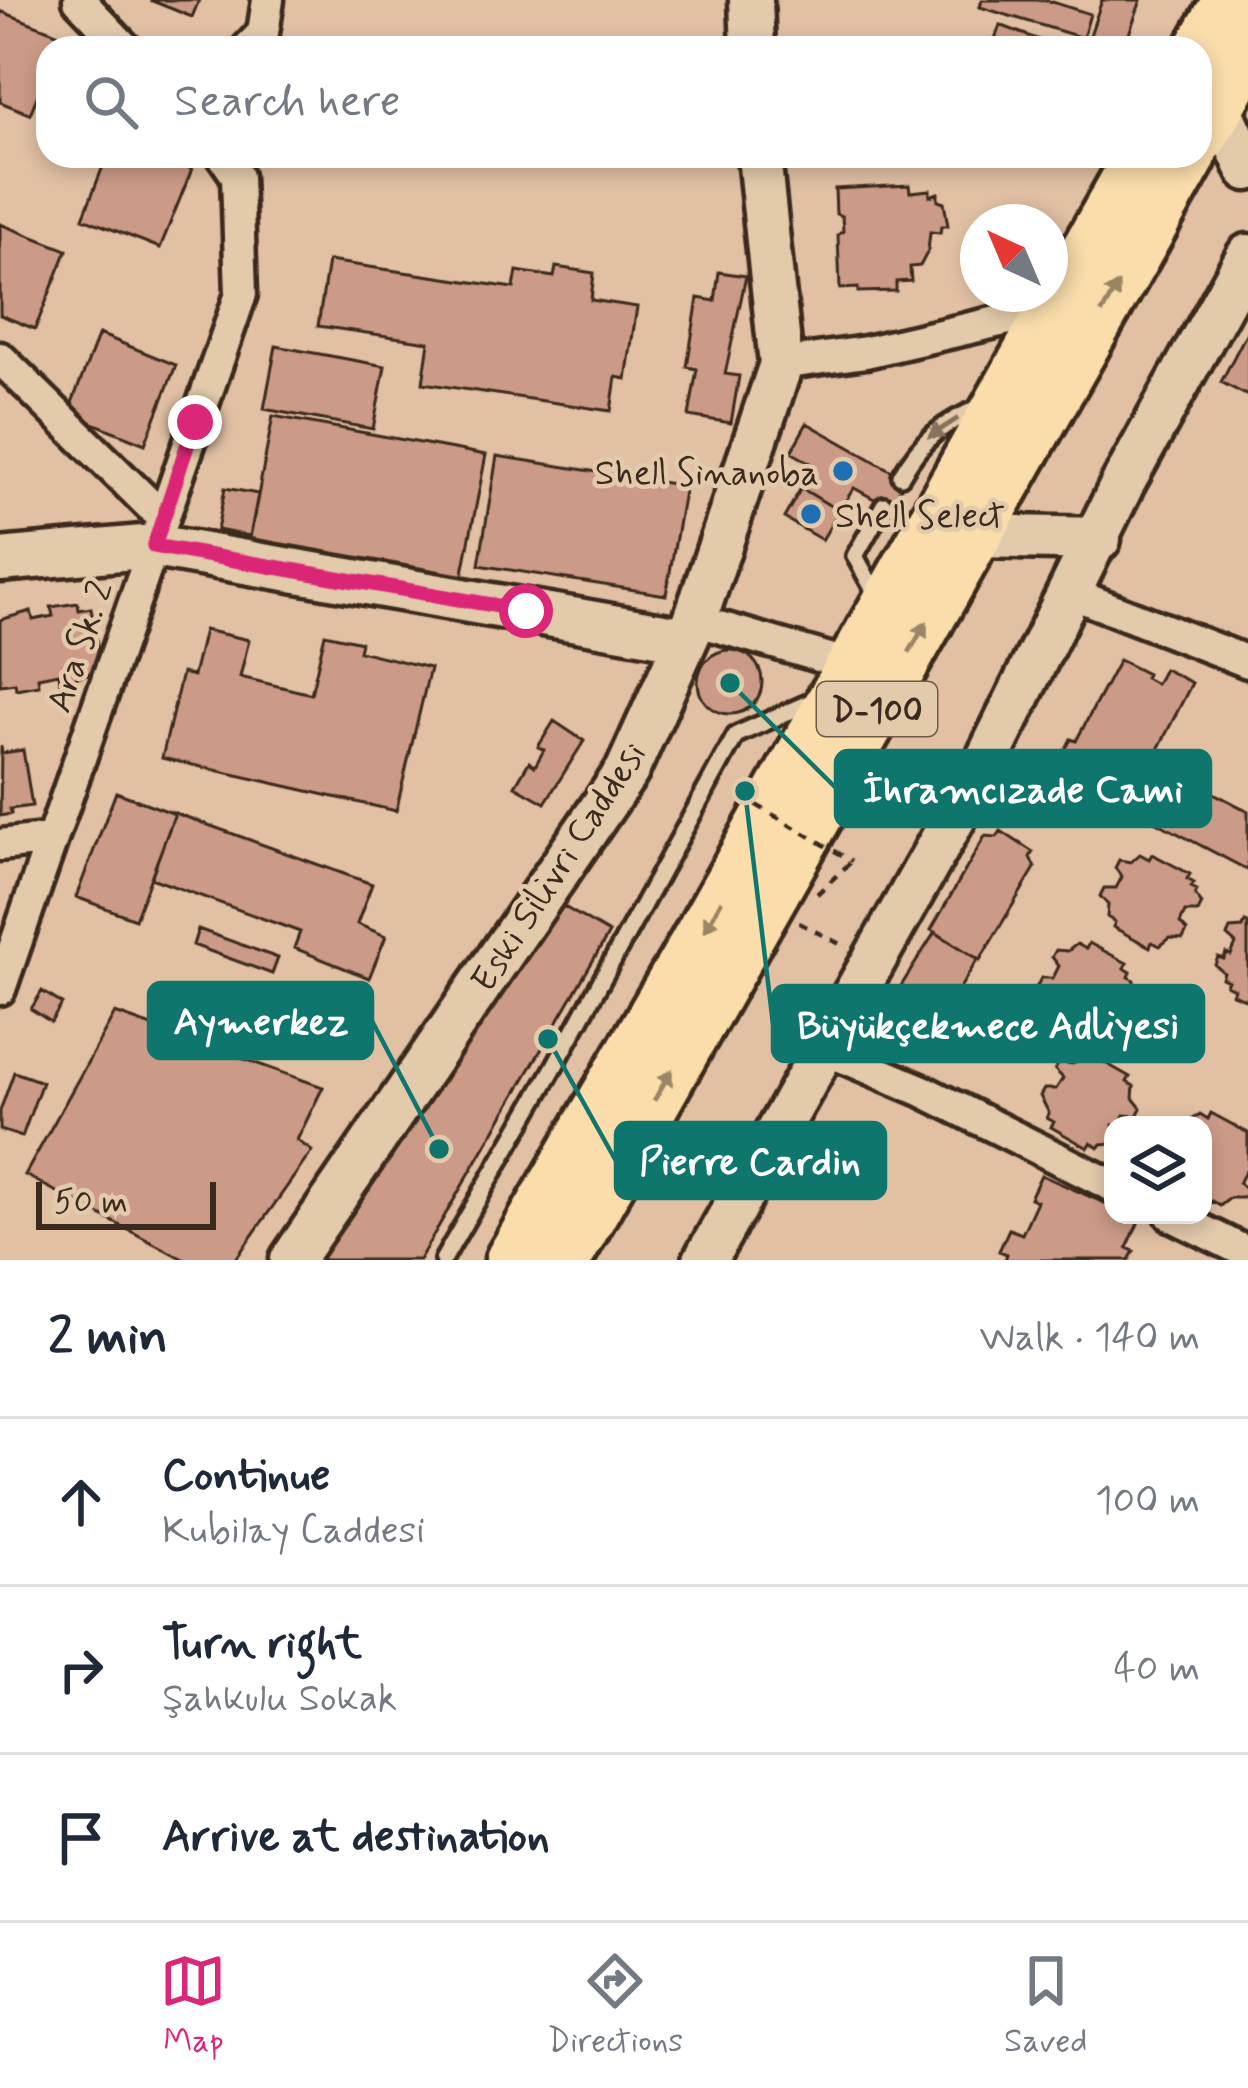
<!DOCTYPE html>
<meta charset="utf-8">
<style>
:root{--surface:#fff;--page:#f6f6f7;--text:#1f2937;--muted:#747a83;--line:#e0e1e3;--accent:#db2777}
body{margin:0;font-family:Mynerve,sans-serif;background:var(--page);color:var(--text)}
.controls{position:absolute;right:36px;bottom:36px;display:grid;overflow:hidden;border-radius:24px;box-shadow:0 6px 18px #0003}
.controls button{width:108px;height:108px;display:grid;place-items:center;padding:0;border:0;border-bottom:3px solid var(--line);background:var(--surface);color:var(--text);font:60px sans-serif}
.compass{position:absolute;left:960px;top:204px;width:108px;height:108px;border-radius:50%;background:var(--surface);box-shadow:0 6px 18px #0003;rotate:316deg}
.scale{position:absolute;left:36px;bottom:30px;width:180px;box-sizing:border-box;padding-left:12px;border:6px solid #3b2a1e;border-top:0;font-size:33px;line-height:42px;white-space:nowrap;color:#3b2a1e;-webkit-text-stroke:9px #e2caab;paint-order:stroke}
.stop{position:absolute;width:36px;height:36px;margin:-27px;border:9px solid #db2777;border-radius:50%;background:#fff}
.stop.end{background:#db2777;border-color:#fff;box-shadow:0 3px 12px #0008}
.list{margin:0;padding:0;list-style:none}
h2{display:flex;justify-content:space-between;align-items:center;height:156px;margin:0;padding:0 48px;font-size:51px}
h2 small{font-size:39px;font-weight:400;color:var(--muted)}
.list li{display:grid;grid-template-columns:78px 1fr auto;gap:36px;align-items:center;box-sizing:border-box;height:168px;padding:0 48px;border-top:3px solid var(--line)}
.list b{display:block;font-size:45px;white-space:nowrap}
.list p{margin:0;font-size:39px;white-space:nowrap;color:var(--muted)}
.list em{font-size:39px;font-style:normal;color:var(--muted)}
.icon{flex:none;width:66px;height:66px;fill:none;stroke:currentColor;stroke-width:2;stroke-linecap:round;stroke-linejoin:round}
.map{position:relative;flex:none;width:1248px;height:1260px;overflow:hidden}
.search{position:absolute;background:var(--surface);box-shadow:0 6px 18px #0003;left:36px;right:36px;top:36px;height:132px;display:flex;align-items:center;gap:30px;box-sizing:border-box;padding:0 42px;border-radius:36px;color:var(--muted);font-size:45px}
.sheet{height:660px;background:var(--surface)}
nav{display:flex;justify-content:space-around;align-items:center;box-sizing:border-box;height:168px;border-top:3px solid var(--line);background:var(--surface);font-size:33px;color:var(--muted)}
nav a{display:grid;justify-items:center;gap:6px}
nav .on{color:var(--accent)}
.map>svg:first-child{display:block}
</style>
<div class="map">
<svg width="1248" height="1260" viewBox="0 0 1248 1260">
<rect width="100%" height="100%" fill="#e1c0a4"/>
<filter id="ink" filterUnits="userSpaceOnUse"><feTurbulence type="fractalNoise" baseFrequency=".00833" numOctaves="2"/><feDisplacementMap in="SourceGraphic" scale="24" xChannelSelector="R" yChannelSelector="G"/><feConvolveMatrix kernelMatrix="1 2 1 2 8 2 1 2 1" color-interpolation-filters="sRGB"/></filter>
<g filter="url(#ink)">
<!-- building -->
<path fill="#cc9b87" stroke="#3b2a1e" stroke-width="3" d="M150,0H199L192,17Z
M982,0H1046L1090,14L1083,38L980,7Z
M1102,0H1141L1124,48L1087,44Z
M0,11L62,35L57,48H48V70L30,114L0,102Z
M1000,25L1060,48H992Z
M107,156H159L192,169L160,248L83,218Z
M909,185L910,192L930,190V196L938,193V200L944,202L948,226H941L940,233L930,232L928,251L920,266L910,267L911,281L896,282V291L858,292V288L840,289L838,235L843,231L842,216L836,214L835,189Z
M0,224L67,250L35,329L0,315Z
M328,261L514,288L517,271L554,277L556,267L594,273L591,300L637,307L626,379L616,377L611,411L423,383L429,342L318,326Z
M719,272L746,276L725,374L739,376L731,423L689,416L697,369L687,367L698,298L715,301Z
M1248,330V396L1221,382Z
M99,334L176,365L145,444L68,413Z
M276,346L385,366L373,429L264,409Z
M273,416L486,455L460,588L248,549Z
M807,423L906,479L889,507L854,488L839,511L801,488L814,465L791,452Z
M497,456L685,486L666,595L479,565Z
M225,488L258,494L250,536L217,530Z
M801,488L839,511L822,540L784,518Z
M78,603L79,610L91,608L101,670L60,682L59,673L38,677L39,685L16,689L15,683L0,685V620L31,611L33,620L53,616L51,607Z
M204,630L249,640L240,677L311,694L325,634L361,642L359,651L430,668L396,811L162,758L182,673L193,676Z
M698 682a32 32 0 1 1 64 0a32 32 0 1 1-64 0Z
M1119,660L1147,674L1145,678L1156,684L1164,669L1192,683L1152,761L1248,811V870L1112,799L1109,804L1082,790L1085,782L1056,767L1071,739L1076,741Z
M554,721L584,741L545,803L515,786L529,762L535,766L544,750L538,747Z
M1,746L2,753L23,750L32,806L10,809L11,814L0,816Z
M116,792L175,814L135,919L76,897Z
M175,813L372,884L357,924L386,936L369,978L294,948L300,932L151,878Z
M1001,831L1033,852L1030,857L1035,868L980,960L931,930L985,836L997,837Z
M1140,854L1149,859L1152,854L1190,874L1187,879L1194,883L1191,887L1197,890L1195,895L1202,904L1198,912H1185L1180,923L1187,931L1183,939L1170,938L1160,946L1152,942L1150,947L1113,927L1115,922L1107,917L1108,905L1100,896L1104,888H1116L1122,877L1115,868L1119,860L1131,862Z
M561,905L609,933L419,1260H319Z
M1245,922L1248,923V1000L1232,994L1234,989L1226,985L1228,981L1222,978L1224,973L1215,965L1218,957L1224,959L1226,953L1231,955L1236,944L1227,936L1230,929L1243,928Z
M198,929L278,958L272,974L193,945Z
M935,932L978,959L920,1052L913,1056L878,1034L889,1017L884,1013Z
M1089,943L1127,963L1124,968L1131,972L1129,977L1134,980V991L1139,994L1135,1002H1123L1117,1013L1124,1021L1120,1028L1107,1027L1098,1036L1089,1031L1087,1036L1050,1016L1052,1011L1044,1007L1045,995L1037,986L1041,978H1053L1059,966L1052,957L1056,950L1068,951L1077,944L1086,949Z
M42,991L62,1004L51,1022L31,1009Z
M115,1013L323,1087L297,1140L312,1151L235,1260H185L25,1175Z
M1083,1056L1090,1060L1093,1056L1130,1077L1127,1082L1134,1086L1133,1098L1141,1108L1137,1116L1124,1115L1119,1125H1113V1143L1102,1144L1099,1148L1091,1143L1088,1148L1051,1127L1054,1122L1047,1118L1049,1113L1040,1096L1044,1089H1056L1063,1078L1055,1070L1059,1062L1073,1064Z
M14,1072L42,1082L22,1137L0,1130V1111Z
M1211,1113L1248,1133V1174L1245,1172L1239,1183L1247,1191L1243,1198H1230L1220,1206L1212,1201L1209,1206L1203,1203V1125H1176L1178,1120L1190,1121L1200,1114L1208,1119Z
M1041,1175L1113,1207V1215L1140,1219L1127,1248L1134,1251L1129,1260H1005L1007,1254L999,1251L1009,1229L1022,1234L1037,1201L1030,1198Z"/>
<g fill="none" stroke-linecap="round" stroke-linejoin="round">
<!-- lane casing -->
<g stroke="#3b2a1e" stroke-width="24">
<path id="lane" d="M901,476C921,440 943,422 982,407
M877,596L855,556L884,505
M443,1260L553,1069L736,735L815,700"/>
</g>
<!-- street casing -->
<g stroke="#3b2a1e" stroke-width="39">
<path id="street" d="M79,0L125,48
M248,48L263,33L268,0
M0,358L163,518
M781,364L866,352L1005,320L1043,294
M1071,593L1248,662
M695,620L853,666
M0,845L52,839
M0,989L241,294L237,176L223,156
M824,1049L923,1091L1113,1186
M1171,1215L1248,1253"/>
</g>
<!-- secondary casing -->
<g stroke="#3b2a1e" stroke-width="51">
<path id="secondary" d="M751,0L753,48
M1218,103L1248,169
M976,536L1099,539
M0,560L154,546L686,639
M292,1260L627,771L695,620L781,364L759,156
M705,1260L989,756L1122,485L1248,256"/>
</g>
<!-- highway casing -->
<g stroke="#3b2a1e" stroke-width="63">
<path id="highway" d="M1200,54L1231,0
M1200,136L1248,51
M513,1260L693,951L1142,156
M563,1260L1189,156"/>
</g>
<!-- path -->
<path stroke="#3b2a1e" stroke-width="4.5" stroke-dasharray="9 9" stroke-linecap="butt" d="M817,894L852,861
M799,923L842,945"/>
<!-- lane -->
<use href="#lane" stroke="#e2caab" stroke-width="15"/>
<!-- street -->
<use href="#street" stroke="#e2caab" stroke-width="30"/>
<!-- secondary -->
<use href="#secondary" stroke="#e2caab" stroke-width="42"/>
<!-- highway -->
<use href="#highway" stroke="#faddab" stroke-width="54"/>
<!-- path-bridge -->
<path stroke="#3b2a1e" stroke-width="4.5" stroke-dasharray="9 9" stroke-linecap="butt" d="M741,796L852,861"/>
</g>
<!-- one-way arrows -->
<defs><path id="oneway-solid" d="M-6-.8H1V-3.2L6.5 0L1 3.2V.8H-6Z" transform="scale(3)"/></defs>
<g fill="#9a8464">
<use href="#oneway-solid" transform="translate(1110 298) rotate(-61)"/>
<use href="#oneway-solid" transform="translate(918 637) rotate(-60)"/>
<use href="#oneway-solid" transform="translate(713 916) rotate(119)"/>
<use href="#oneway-solid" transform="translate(663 1085) rotate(-60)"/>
</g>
<use fill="#86725d" href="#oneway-solid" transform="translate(943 428) rotate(147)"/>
</g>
<g fill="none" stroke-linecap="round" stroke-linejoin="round" filter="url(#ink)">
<!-- route -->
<path stroke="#db2777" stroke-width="15" d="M195,422L154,546L526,611"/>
</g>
<!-- markers -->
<g fill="#1f6fb2" stroke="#e2caab" stroke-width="4.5">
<circle cx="843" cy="471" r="12"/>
<circle cx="811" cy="514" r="12"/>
</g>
<g text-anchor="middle" stroke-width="9" stroke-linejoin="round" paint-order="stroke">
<!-- shield labels -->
<rect fill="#e2caab" stroke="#6d5a48" stroke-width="3" x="817" y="682" width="120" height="54" rx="9"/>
<g font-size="33" font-weight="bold" fill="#3b2a1e">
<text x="877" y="721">D-100</text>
</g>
<!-- poi labels -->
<g font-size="36" fill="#3b2a1e" stroke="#e2caab" text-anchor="end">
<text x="819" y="484">Shell Sinanoba</text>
<text x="835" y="527" text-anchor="start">Shell Select</text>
</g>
<!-- street labels -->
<g font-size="36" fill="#3b2a1e" stroke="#e2caab">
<text transform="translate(78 646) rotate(-71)" y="13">Ara Sk. 2</text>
<text transform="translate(557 866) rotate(-57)" y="13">Eski Silivri Caddesi</text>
</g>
</g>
<!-- callouts -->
<path fill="none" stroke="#0f766e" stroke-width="4.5" d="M730 683L836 788M439 1149L372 1021M745 791L773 1024M548 1039L616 1161"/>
<g fill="#0f766e" stroke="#e2caab" stroke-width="4.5">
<circle cx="730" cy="683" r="12"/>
<circle cx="439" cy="1149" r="12"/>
<circle cx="745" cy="791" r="12"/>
<circle cx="548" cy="1039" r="12"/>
</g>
<g fill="#0f766e" stroke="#0f766e" stroke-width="4.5">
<rect x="836" y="751" width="374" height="75" rx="12"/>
<rect x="149" y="983" width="223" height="75" rx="12"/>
<rect x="773" y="986" width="430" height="75" rx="12"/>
<rect x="616" y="1123" width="269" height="75" rx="12"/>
</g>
<g font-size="39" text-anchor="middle" font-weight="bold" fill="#fff">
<text x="1023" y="802">İhramcızade Cami</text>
<text x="261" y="1034">Aymerkez</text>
<text x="988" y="1038">Büyükçekmece Adliyesi</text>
<text x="750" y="1174">Pierre Cardin</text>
</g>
</svg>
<div class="controls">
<button><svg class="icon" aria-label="layers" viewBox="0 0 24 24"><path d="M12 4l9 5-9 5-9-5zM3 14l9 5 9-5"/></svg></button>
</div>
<svg class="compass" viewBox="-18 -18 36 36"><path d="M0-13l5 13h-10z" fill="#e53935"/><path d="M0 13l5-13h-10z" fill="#747a83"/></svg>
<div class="scale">50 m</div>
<div class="stop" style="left:526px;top:611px"></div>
<div class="stop end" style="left:195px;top:422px"></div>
<div class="search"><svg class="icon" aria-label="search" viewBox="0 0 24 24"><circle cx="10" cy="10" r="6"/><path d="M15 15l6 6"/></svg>Search here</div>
</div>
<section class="sheet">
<h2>2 min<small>Walk · 140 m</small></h2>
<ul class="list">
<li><svg class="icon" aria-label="ahead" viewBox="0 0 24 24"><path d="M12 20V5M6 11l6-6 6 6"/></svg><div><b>Continue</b><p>Kubilay Caddesi</p></div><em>100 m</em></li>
<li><svg class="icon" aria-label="right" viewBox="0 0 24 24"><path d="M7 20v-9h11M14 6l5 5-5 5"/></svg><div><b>Turn right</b><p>Şahkulu Sokak</p></div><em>40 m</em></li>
<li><svg class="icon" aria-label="arrive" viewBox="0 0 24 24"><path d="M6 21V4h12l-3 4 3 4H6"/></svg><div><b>Arrive at destination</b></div></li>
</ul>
</section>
<nav>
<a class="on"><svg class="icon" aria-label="map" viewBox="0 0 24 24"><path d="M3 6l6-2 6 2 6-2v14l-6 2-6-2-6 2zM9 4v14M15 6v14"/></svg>Map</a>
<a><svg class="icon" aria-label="directions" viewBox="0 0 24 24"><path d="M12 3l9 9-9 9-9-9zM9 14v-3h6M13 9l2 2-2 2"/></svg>Directions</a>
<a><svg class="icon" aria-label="saved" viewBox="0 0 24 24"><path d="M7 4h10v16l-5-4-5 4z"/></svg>Saved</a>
</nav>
